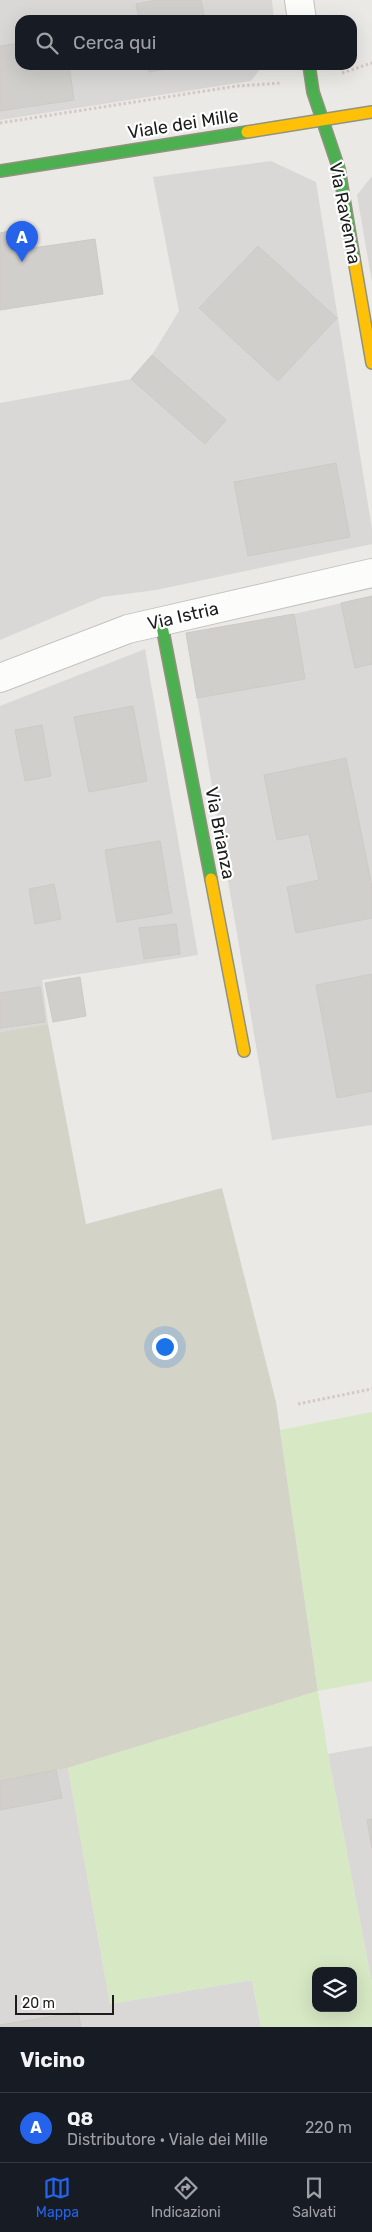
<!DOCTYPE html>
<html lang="it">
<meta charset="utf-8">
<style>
:root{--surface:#171b24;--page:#242831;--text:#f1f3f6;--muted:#9ea1a6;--line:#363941;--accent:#2563eb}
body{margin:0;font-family:Rubik,sans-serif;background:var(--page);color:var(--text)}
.controls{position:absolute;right:15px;bottom:15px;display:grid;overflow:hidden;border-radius:10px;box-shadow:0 5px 20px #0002}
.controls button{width:45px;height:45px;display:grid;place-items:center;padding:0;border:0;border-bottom:1px solid var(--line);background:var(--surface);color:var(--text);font:25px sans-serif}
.scale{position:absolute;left:15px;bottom:12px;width:99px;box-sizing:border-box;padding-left:5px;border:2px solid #1c1c1c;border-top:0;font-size:14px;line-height:18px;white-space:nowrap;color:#1c1c1c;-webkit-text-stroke:4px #fff;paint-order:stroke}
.you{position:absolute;left:164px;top:1346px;width:18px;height:18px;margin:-12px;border:4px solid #fff;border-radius:50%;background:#1a73e8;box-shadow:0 0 0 8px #1a73e833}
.badge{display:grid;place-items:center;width:32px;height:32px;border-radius:50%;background:var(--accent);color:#fff;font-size:16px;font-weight:700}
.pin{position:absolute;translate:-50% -41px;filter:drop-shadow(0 1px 2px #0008)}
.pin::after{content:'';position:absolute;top:26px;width:18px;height:15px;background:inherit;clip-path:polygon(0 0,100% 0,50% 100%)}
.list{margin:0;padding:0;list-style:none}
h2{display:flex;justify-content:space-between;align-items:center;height:65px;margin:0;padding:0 20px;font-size:21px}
h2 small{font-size:16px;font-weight:400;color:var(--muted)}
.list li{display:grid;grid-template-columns:32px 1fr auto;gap:15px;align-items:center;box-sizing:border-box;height:70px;padding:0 20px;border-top:1px solid var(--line)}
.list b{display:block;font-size:19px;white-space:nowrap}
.list p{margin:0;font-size:16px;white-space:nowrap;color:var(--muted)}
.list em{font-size:16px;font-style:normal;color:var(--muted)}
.icon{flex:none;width:28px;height:28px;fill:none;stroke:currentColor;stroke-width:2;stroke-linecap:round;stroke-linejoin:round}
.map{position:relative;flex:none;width:372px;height:2027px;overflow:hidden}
.search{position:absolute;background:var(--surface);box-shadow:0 5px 20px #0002;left:15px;right:15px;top:15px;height:55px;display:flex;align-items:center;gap:12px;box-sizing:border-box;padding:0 18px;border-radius:15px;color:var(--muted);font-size:19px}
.sheet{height:135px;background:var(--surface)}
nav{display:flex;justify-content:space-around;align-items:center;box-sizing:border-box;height:70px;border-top:1px solid var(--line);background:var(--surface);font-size:14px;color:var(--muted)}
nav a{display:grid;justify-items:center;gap:2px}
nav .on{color:var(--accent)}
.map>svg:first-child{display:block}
</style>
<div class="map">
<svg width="372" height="2027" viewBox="0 0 372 2027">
<rect width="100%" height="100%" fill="#eae9e5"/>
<!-- residential -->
<path fill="#d9d8d6" d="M0,0H272L274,20H20V65H263L251,81L0,120Z
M271,161L316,182L372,529V544L156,590L102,597L0,640V403L131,379L152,355L179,311L153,177Z
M372,176V282L357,195Z
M372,596V1125L272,1140L186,633L294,614Z
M145,649L198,955L42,980L48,1024L0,1032V706Z
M372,1746V1984L328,1754Z
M68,1768L110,2004L252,1980L261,2027H0V1781Z"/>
<!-- construction -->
<path fill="#d3d3c7" d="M48,1024L86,1224L222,1188L276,1402L318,1691L68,1768L0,1781V1032Z"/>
<!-- grass -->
<path fill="#d7e8c4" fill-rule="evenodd" d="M372,1412V1681L318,1691L328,1754L372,1984V2027H261L252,1980L110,2004L68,1768L318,1691L280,1430ZM316,1971H353V2008H316Z"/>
<!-- building -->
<path fill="#d1cfcc" stroke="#cdcac6" d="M156,0H201L205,20H139L136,4Z
M20,43V65H69L74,100L0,111V46Z
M147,65H189L149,72Z
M9,231L12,251L95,239L103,294L0,310V233Z
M258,246L337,318L278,381L199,308Z
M152,355L226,420L205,444L131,379Z
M336,463L350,537L248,556L234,482Z
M372,596V664L355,668L341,603Z
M294,614L305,679L197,698L186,633Z
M133,706L147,781L89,792L74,717Z
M42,725L51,776L25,781L15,730Z
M346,758L372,887V918L296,933L287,887L319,880L309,834L277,840L264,775Z
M160,841L172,913L117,922L105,850Z
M54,884L61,919L35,924L29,889Z
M176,924L180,954L144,959L139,928Z
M372,974V1091L337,1098L316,985Z
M80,977L86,1016L53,1022L45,983Z
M40,987L45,1022L0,1028V993Z
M56,1770L62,1798L0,1810V1781Z
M372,1819V1848L367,1820Z
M78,2012L81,2027H0V2025Z"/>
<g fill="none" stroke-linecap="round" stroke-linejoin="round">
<!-- street casing -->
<g stroke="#c3c2c1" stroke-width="30">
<path id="street" d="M299,0L302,20
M0,678L128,629L372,573"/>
</g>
<!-- fast casing -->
<g stroke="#91937e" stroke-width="14">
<path id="fast" d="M309,65L313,92L339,169L354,259
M0,171L247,132
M161,621L211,879"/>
</g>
<!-- slow casing -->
<g stroke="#91937e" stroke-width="14">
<path id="slow" d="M247,132L372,112
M354,259L372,363
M211,879L244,1051"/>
</g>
<!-- path -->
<path stroke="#d5c8c5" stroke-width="3" stroke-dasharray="2.5 2.5" stroke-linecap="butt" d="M342,73L372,63
M0,123L237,86L281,83
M298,1404L372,1389"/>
<!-- street -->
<use href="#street" stroke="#fcfcfb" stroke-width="28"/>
<!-- fast -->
<use href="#fast" stroke="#4caf50" stroke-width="11"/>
<!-- slow -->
<use href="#slow" stroke="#ffc107" stroke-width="11"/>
</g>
<g text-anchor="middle" stroke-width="4.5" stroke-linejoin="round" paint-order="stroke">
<!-- street labels -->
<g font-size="18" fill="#1c1c1c" stroke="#fff">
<text transform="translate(183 124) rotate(-9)" y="6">Viale dei Mille</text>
<text transform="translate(345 213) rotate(79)" y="6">Via Ravenna</text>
<text transform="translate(183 616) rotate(-13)" y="6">Via Istria</text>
<text transform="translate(220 833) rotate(79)" y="6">Via Brianza</text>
</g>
</g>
</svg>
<div class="controls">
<button><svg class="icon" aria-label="layers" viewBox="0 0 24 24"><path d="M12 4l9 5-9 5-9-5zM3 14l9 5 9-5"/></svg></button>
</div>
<div class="scale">20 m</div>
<div class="you"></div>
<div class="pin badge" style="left:22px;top:262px">A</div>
<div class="search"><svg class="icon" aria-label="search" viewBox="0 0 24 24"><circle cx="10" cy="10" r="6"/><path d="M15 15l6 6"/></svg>Cerca qui</div>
</div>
<section class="sheet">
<h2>Vicino<small></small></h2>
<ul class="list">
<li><span class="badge">A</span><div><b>Q8</b><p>Distributore · Viale dei Mille</p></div><em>220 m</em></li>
</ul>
</section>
<nav>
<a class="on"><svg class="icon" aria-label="map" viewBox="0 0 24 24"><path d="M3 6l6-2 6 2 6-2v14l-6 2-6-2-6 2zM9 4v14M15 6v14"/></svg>Mappa</a>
<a><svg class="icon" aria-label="directions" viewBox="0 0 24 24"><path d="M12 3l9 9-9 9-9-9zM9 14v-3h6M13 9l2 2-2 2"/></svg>Indicazioni</a>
<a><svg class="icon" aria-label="saved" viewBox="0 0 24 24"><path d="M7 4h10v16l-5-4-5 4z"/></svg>Salvati</a>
</nav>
